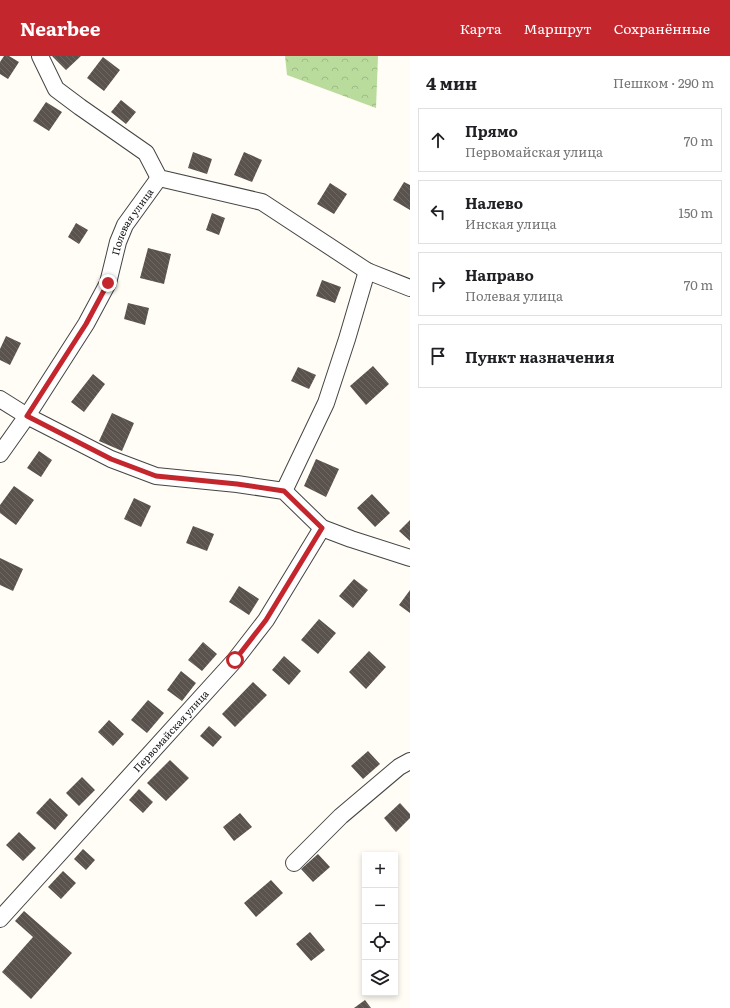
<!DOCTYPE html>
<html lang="ru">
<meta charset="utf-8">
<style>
:root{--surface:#fff;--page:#f2f2f2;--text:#202124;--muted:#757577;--line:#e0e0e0;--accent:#c4262e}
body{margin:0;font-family:Literata,serif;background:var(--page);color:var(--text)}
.controls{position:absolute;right:12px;bottom:12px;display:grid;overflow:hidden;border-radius:0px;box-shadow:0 2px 6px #0003}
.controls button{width:36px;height:36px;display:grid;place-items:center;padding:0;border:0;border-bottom:1px solid var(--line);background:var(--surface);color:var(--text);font:20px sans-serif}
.stop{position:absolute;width:12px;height:12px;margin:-9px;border:3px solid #c4262e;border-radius:50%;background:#fff}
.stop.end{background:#c4262e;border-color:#fff;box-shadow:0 1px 4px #0008}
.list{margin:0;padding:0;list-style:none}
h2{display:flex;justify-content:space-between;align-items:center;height:52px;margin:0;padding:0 16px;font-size:17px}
h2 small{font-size:13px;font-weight:400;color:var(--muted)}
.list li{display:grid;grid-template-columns:26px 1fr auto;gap:12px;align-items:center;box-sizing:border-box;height:64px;margin:0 8px 8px;padding:0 8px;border:1px solid var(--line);border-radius:0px}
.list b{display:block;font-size:15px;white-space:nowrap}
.list p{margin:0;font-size:13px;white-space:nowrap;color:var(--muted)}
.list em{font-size:13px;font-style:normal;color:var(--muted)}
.icon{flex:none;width:22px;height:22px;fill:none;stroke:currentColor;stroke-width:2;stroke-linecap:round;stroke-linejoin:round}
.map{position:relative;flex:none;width:410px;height:952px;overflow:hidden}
header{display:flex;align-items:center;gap:24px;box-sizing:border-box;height:56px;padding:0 20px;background:var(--accent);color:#fff}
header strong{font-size:19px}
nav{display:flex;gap:22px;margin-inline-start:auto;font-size:14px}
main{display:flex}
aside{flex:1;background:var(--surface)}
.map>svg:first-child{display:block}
</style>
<header>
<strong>Nearbee</strong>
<nav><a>Карта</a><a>Маршрут</a><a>Сохранённые</a></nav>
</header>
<main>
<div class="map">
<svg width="410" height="952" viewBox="0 0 410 952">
<defs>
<pattern id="forest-crowns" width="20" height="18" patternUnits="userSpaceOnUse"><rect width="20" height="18" fill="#b9dc9c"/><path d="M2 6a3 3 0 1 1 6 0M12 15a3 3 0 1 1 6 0" fill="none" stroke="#9ebc85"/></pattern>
<pattern id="building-back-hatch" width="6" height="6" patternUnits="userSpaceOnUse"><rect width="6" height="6" fill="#5a524d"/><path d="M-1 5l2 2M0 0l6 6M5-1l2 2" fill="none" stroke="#6d6662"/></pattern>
</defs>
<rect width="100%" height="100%" fill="#fffdf5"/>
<!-- forest -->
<path fill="url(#forest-crowns)" d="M285,0H378L376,52L287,19Z"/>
<!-- building -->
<path fill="url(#building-back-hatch)" d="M4,0H9L19,6L8,23L0,18V6Z
M52,0H81L66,14Z
M103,1L120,14L104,35L87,22Z
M121,44L136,56L126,68L111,56Z
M46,46L62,56L49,75L33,65Z
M193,96L212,103L207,118L188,112Z
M244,96L262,104L252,126L234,119Z
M404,126L410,129V154L393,144Z
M330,127L347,138L334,158L317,148Z
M212,157L225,162L219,179L206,174Z
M76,167L88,174L79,188L68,181Z
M148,192L171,198L164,228L140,222Z
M322,224L341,231L335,247L316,240Z
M128,247L149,252L145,269L124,263Z
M6,280L21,287L10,309L0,304V293Z
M373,310L389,328L366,349L350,330Z
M298,311L316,319L309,333L291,325Z
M93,318L105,328L84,356L71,346Z
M112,357L134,367L122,395L99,385Z
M39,395L52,404L41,421L27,412Z
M316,403L339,413L326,441L304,430Z
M14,430L34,444L16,469L0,457V449Z
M372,438L390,457L375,471L357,452Z
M134,442L151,450L141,471L124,463Z
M410,464V485L399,475Z
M193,470L214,478L207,495L186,487Z
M0,502L23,513L13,535L0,529Z
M354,523L368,534L353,552L339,540Z
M239,530L259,543L249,559L229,546Z
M410,534V557L399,549Z
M319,563L336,577L318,598L301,584Z
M203,586L217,598L202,615L188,604Z
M369,595L386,611L366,633L349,616Z
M284,600L301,615L289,629L272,614Z
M181,615L196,627L182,645L167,634Z
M253,626L267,639L235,671L222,658Z
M148,644L164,657L147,677L131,664Z
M109,664L124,678L113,690L98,676Z
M209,670L222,681L213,691L200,680Z
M368,695L380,708L363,723L351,710Z
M170,704L189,722L166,745L147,727Z
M82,721L95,734L79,750L66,737Z
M139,733L153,746L143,757L129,744Z
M50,742L68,759L55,774L36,757Z
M400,747L410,758V762L396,776L384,762Z
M240,757L252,771L234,785L223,771Z
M19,776L36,792L23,805L6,789Z
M83,793L95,804L86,814L74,803Z
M318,798L330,811L313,826L301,813Z
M63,815L76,827L61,843L48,831Z
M271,824L283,837L256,861L244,847Z
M24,855L72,897L31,943L2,916L33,881L15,865Z
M310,876L325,894L311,905L296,888Z
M365,944L371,952H354Z"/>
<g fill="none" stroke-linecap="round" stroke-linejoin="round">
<!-- minor casing -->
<g stroke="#444" stroke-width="18">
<g id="minor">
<path d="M40,0L56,33L80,51L146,97L159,122L262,146L367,215L410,232"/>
<path d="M0,343L27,360L111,403L156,420L237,428L284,435L322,472L351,483L410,502"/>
<path id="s1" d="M0,398L27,360L86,268L108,227L118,186L125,169L159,122"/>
<path d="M284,435L326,347L347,283L367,215"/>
<path d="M294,807L341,760L399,711L410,705"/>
<path id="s2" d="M0,863L235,604L266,564L322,472"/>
</g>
</g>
<!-- minor -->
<use href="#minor" stroke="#fff" stroke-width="16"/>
</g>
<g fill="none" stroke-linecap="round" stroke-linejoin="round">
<!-- route -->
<path stroke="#c4262e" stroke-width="5" d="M108,227L86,268L27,360L111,403L156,420L237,428L284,435L322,472L266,564L235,604"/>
</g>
<g text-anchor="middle" stroke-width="4" stroke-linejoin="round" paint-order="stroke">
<!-- street labels -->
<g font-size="10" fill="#111" stroke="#fff">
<text dy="4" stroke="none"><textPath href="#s1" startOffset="269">Полевая улица</textPath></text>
<text dy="4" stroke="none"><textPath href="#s2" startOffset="254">Первомайская улица</textPath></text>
</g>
</g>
</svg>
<div class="controls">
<button>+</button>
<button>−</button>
<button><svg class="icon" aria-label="locate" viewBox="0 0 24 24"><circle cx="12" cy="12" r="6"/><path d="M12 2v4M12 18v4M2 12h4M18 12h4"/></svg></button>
<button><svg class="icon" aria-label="layers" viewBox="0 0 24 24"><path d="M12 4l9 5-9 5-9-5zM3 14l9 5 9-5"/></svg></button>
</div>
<div class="stop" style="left:235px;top:604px"></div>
<div class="stop end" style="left:108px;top:227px"></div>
</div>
<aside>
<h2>4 мин<small>Пешком · 290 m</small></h2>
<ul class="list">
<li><svg class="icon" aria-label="ahead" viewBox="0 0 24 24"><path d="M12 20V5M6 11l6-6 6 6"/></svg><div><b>Прямо</b><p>Первомайская улица</p></div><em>70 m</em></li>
<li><svg class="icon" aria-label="left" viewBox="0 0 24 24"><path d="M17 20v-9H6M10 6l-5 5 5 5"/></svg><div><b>Налево</b><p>Инская улица</p></div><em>150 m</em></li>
<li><svg class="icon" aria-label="right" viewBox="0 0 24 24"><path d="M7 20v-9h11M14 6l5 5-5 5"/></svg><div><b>Направо</b><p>Полевая улица</p></div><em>70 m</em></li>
<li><svg class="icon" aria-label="arrive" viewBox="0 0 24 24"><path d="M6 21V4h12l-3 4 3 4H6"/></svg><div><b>Пункт назначения</b></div></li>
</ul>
</aside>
</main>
